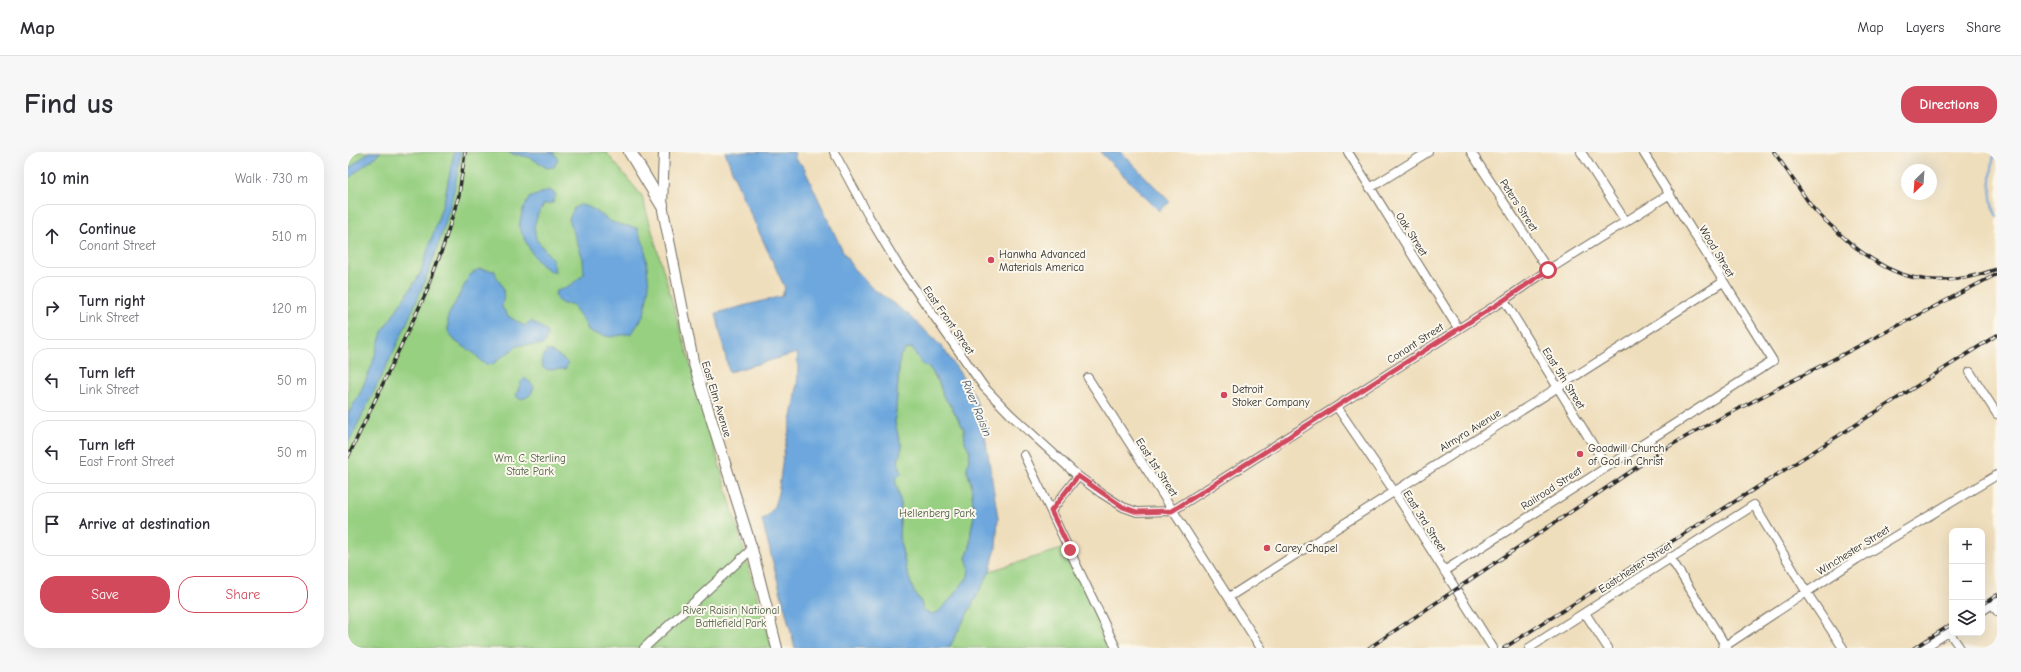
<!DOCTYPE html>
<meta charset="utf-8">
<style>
:root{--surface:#fff;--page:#f7f7f7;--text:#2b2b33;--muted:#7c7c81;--line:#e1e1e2;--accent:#d1495b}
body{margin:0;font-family:"Comic Neue",sans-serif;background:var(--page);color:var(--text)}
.controls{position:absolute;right:12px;bottom:12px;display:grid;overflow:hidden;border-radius:8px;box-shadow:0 4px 16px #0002}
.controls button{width:36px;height:36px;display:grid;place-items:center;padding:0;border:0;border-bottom:1px solid var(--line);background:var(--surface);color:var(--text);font:20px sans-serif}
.compass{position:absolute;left:1553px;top:12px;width:36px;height:36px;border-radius:50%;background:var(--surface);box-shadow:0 4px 16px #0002;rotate:205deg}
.stop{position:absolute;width:12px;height:12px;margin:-9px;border:3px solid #d1495b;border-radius:50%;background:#fff}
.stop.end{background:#d1495b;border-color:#fff;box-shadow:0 1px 4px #0008}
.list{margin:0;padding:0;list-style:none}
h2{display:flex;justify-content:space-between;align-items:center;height:52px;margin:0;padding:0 16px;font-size:17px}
h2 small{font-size:13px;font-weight:400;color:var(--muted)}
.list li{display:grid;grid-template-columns:26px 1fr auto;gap:12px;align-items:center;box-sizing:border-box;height:64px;margin:0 8px 8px;padding:0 8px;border:1px solid var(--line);border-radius:16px}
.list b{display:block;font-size:15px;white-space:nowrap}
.list p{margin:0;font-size:13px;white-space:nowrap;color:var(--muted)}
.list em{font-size:13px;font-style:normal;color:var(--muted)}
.actions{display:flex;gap:8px;padding:12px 16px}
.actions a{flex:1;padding:9px 0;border:1px solid var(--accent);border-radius:16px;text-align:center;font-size:14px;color:var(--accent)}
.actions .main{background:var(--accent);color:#fff}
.icon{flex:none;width:22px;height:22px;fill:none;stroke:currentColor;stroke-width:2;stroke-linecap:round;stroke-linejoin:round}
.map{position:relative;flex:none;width:1649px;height:496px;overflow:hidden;border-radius:16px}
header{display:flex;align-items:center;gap:24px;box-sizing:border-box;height:56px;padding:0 20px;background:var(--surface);border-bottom:1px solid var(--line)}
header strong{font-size:19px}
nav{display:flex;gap:22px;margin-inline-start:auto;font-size:14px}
.intro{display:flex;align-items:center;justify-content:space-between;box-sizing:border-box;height:96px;padding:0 24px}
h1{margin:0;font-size:28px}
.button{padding:10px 18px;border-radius:16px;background:var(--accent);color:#fff;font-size:14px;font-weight:700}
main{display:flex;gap:24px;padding:0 24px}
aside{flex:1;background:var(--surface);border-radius:16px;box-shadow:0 4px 16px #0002}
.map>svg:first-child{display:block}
</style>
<header>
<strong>Map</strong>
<nav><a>Map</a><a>Layers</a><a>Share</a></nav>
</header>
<div class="intro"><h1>Find us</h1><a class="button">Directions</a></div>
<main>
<aside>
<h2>10 min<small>Walk · 730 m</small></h2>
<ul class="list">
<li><svg class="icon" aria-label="ahead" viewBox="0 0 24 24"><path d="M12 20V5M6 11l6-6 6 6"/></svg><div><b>Continue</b><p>Conant Street</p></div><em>510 m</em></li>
<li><svg class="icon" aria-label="right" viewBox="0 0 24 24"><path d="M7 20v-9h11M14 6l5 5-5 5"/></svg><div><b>Turn right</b><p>Link Street</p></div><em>120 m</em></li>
<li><svg class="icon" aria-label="left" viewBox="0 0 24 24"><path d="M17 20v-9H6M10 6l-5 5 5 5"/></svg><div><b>Turn left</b><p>Link Street</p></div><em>50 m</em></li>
<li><svg class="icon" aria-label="left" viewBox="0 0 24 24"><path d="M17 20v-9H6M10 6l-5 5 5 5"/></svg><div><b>Turn left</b><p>East Front Street</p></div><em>50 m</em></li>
<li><svg class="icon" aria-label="arrive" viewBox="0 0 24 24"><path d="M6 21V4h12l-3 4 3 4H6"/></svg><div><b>Arrive at destination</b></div></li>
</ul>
<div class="actions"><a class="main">Save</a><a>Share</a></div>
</aside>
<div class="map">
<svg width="1649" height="496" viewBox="0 0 1649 496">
<rect width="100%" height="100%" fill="#fbf7ec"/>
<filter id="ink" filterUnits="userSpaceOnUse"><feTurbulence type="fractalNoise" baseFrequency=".025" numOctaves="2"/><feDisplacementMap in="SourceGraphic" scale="8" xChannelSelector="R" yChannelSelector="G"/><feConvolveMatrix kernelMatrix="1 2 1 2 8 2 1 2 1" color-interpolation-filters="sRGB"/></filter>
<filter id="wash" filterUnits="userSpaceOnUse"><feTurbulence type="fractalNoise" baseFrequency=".012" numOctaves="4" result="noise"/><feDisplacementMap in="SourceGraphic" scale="16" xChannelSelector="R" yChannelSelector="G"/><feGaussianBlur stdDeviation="0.9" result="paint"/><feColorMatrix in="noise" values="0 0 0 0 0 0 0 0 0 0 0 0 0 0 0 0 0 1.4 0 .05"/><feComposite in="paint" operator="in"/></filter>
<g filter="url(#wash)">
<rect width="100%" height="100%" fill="#efdebc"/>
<!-- green -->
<path fill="#98d082" stroke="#627e56" d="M0,0H258L294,44L424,496H0Z
M564,196L574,212L582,216L592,233L595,244L603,254L616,277L617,290L622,299L619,318L623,331L626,364L623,378L622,396L618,406L621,415L620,425L599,451L590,460L584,462L575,458L573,450L566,440L559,420L551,384L553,352L547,327L554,321L550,310L554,295L550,283L547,270L551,216L552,204L557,198Z
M717,396L739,440L762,496H601L642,419Z"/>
<!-- water -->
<path fill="#6da7dd" stroke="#4c6984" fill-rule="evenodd" d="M21,0H33L0,27V17Z
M106,0H113C99,104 45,199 0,292V262L12,241L24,213L34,180L72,122L97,45Z
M160,0H205L210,7L206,15L199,16C191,11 185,6 176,4C170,2 166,4 160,0Z
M377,0H446L447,7L455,14L495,100L505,116L524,136L561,163L595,196L626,242L635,271L650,366L648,395L642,419L601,496H447L414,368C419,364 424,360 426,354C433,337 432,318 436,300C443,269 453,233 449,201L381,220L368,161L434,144L437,136L392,39ZM564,196L574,212L582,216L592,233L595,244L603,254L616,277L617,290L622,299L619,318L623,331L626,364L623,378L622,396L618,406L621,415L620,425L599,451L590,460L584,462L575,458L573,450L566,440L559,420L551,385L553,352L547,327L554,321L550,310L554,295L550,283L547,270L551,216L552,204L557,198Z
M752,0H773L822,50L811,59Z
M201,38L208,42L205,51L196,52L190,62L186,75L188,87L205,108L207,120C187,116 179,91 171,75L174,60L181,46Z
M232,53C245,54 253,64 264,70C271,73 281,74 289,76L297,95L301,134L296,163L284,181L263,185L241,180L236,169L224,152H215L209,148L207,140L223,133L236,122L235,107L221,67L226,56Z
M131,117L147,119C148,126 151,128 154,134C157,141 155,148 154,155L160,164L176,174L183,169L196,177L200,183L195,193H171L143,213L135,211L126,201L107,189L100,179V164L122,123Z
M199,198C208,202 214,205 220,212L217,217L201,218L195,216L193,209Z
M177,226L186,234C184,243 180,246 172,247L168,244L173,230Z"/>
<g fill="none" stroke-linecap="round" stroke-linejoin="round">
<!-- stream -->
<path stroke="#6da7dd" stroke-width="2" d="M1646,0C1644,17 1638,50 1649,64"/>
</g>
</g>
<g filter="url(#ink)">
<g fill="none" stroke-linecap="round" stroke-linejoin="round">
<!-- minor casing -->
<g stroke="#706a5e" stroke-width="10">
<path id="minor" d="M486,0L520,63L550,113L636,235L662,262L730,324L753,341L775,355L789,360L824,359L1156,148L1200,118L1322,42
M1000,0L1110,176
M1123,0L1200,118
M1233,0L1278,70
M1022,36L1080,0
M1156,148L1258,314
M1622,220L1649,262
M740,226L913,496
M989,255L1046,339L1145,496
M676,303L768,496
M703,359L730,324
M1322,405L1379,496
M1096,419L1425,209L1295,0
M881,445L1375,130
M1645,452L1649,459
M1634,459L1649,449
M1237,461L1260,496
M1601,480L1612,496
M296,496L404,397
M1181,496L1406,353L1459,441L1495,496
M1374,496L1509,407L1649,323
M1575,496L1604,478"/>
</g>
<!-- major casing -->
<g stroke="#706a5e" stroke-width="12">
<path id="major" d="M316,0L314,53L345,209L404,397L429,496"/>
</g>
<!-- highway casing -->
<g stroke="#706a5e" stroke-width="14">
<path id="highway" d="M282,0L314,53"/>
</g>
<!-- minor -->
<use href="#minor" stroke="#fff" stroke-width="8"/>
<!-- major -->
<use href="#major" stroke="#fff" stroke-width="10"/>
<!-- highway -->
<use href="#highway" stroke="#fff" stroke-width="12"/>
<!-- rail casing -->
<g stroke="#2b2b2b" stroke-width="3.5">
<path id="rail" d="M1426,0C1439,18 1451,37 1464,55C1472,65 1484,74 1493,83C1542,128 1585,140 1649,117
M0,305L78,141L95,95L111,43L117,0
M1634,453L1649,443
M1021,496L1313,299L1348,279L1649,122
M1156,496L1649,183
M1566,496L1604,472"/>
</g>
<!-- rail -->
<use href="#rail" stroke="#fbf7ec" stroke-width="2" stroke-dasharray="6" stroke-linecap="butt"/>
</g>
</g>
<g fill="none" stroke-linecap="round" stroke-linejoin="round" filter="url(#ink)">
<!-- route -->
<path stroke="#d1495b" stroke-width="5" d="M722,398L703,359L730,324L775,355L789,360L824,359L1156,148L1200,118"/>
</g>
<!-- markers -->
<g fill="#d1495b" stroke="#fbf7ec" stroke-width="1.5">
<circle cx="643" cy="108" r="4"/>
<circle cx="876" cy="243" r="4"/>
<circle cx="1232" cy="302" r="4"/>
<circle cx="919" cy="396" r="4"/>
</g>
<g text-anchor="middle" stroke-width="4" stroke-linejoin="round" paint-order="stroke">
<!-- street labels -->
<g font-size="11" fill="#2b2b2b" stroke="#fbf7ec">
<text transform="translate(1171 53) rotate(57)" y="4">Peters Street</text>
<text transform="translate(1064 82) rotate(58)" y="4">Oak Street</text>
<text transform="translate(1369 99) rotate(59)" y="4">Wood Street</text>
<text transform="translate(601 168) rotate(55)" y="4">East Front Street</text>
<text transform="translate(1067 191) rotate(-33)" y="4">Conant Street</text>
<text transform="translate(1216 226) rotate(58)" y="4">East 5th Street</text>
<text transform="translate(369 247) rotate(73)" y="4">East Elm Avenue</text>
<text transform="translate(1122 278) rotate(-32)" y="4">Almyra Avenue</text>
<text transform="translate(809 315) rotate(57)" y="4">East 1st Street</text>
<text transform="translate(1203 336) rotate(-33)" y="4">Railroad Street</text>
<text transform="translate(1077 369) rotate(58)" y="4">East 3rd Street</text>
<text transform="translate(1505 398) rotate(-32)" y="4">Winchester Street</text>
<text transform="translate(1287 415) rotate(-33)" y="4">Eastchester Street</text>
</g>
<!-- poi labels -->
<g font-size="11" fill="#2b2b2b" stroke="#fbf7ec" text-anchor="start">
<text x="651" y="106">Hanwha Advanced<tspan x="651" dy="13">Materials America</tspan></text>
<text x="884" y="241">Detroit<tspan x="884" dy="13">Stoker Company</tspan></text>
<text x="1240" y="300">Goodwill Church<tspan x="1240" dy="13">of God in Christ</tspan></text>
<text x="927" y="400">Carey Chapel</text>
</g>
<!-- park labels -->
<g font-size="11" fill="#4c5d45" stroke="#fbf7ec">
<text x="182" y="310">Wm. C. Sterling<tspan x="182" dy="13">State Park</tspan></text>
<text x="589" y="365">Hellenberg Park</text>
<text x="383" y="462">River Raisin National<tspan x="383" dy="13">Battlefield Park</tspan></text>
</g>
<!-- water labels -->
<g font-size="12" font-style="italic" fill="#425669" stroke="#fbf7ec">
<text transform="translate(629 256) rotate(68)" y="4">River Raisin</text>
</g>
</g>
</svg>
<div class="controls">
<button>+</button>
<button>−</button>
<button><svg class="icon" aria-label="layers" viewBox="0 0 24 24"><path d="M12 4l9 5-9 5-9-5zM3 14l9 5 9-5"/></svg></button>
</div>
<svg class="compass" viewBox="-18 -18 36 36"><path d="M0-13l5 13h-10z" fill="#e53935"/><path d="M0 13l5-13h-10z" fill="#7c7c81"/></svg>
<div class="stop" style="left:1200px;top:118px"></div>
<div class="stop end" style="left:722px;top:398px"></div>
</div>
</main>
